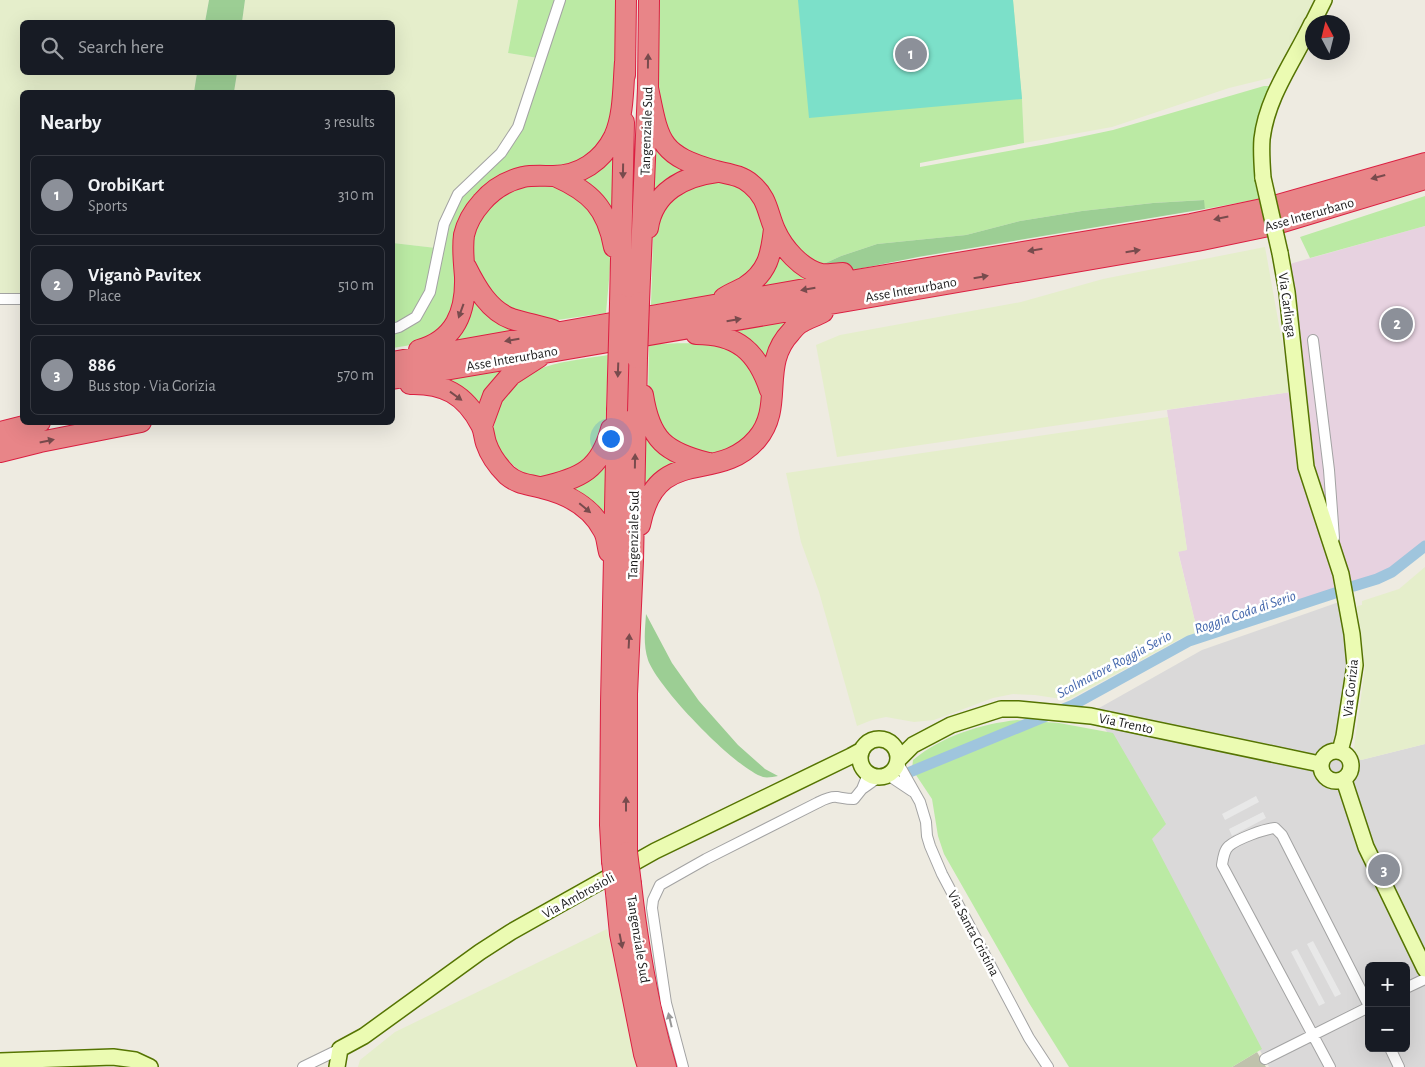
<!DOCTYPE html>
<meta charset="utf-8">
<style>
:root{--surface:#171b24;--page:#20242c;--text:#f1f3f6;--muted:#9ea1a6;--line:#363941;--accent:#8c9099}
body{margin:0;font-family:"Alegreya Sans",sans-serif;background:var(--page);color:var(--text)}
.controls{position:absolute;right:15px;bottom:15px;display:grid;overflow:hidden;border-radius:8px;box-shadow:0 5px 20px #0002}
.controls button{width:45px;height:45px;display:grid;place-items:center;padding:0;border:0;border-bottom:1px solid var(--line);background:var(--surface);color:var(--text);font:25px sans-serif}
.compass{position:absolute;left:1305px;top:15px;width:45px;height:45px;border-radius:50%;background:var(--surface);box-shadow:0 5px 20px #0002;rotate:353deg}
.you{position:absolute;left:610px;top:438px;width:18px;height:18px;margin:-12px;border:4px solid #fff;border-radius:50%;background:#1a73e8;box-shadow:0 0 0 8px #1a73e833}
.badge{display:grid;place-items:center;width:32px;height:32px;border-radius:50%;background:var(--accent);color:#fff;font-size:16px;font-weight:700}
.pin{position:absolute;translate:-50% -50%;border:2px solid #fff;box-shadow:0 1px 5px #0006}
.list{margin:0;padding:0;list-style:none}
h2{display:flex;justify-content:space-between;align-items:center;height:65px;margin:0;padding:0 20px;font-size:21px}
h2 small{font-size:16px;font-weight:400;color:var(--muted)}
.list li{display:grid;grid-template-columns:32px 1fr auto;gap:15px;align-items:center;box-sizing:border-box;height:80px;margin:0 10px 10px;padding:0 10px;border:1px solid var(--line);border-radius:8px}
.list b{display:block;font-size:19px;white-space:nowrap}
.list p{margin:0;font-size:16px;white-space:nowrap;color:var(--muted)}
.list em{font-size:16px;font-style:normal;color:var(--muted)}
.icon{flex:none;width:28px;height:28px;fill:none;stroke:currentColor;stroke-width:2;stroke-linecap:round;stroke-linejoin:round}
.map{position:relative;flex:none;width:1425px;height:1067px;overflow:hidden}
.search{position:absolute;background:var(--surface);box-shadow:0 5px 20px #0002;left:20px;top:20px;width:375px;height:55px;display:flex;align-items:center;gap:12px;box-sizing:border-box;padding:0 18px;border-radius:8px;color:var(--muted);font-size:19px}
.panel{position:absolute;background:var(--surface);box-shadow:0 5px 20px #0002;left:20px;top:90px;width:375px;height:335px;border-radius:8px}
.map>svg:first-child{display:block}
</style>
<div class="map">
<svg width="1425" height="1067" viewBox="0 0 1425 1067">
<rect width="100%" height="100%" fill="#eeebe1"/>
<!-- residential -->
<path fill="#dad9d9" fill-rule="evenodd" d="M1339,602L1349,666L1337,740L1361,760L1425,744V1067H1269L1146,841L1111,737L1092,712L1202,650ZM1369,966H1406V1048H1369Z"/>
<!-- industrial -->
<path fill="#e7d2e0" d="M1425,226V544L1391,570L1348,586L1308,467L1286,265Z
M1291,392L1299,469L1333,564L1339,588L1198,634L1178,551L1187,550L1167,410Z"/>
<!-- construction -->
<path fill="#bfc2ac" d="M1257,1052L1266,1067H1232Z"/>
<!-- farmland -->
<path fill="#e5eecb" d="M0,0H209L205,22H22V72L197,73L194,92H22V294H0Z
M245,0H518L508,53L538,58L517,123L436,248L393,243L392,92H234L237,73L392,72V22H242Z
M1013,0H1316L1302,29L1277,74L1274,77L1229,88L1112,127L1024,143L1022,99Z
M1265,247L1291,392L837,457L816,345L840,335L1021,302L1103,279Z
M1168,417L1187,550L1178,552L1198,634L1180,639L1068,700L1035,695L1013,694L993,698L934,720L914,722L886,717L872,720L857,726L819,592L801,542L786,473Z
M1425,567V744L1361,760L1356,755L1354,748L1365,668L1357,606L1362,605V601L1399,589Z
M607,929L628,1023L640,1067H358L360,1060L395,1032Z"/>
<!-- grass -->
<path fill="#bbeaa4" d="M518,0H557L538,58L508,53Z
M564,0H620L611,127L586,160L564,165L531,166L518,168L484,186L460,288L446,326L417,344L393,348V331L419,318L447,224L461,195L504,154Z
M657,0H1013L1022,99L1024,143L920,163V167L1047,144L1113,130L1264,86H1269V89C1254,120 1252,148 1259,181L1255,183L1259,199L1205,209L1203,200L1153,203L1082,211L1020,221L966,235L877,244L841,256L819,266L793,248L771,196L697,160L671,145L657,112Z
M650,136L689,166L650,202Z
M615,145V220L570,176Z
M707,179L731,182L755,198L768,223L755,271L718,294L651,305L653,238L656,222L669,196Z
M540,182L576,193L605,232L611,257L606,313L550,321L511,313L478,276L473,258V241L479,222L488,207L512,189Z
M1425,196V226L1310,258L1300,237Z
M393,243L436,248L428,291L415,316L393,327Z
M777,248L818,278L755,290Z
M470,291L530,330L447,342Z
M803,314L769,364L714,330Z
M649,344C668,344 709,341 726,347C740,352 748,363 755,376C767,400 762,428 739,444C730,450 720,454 711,459L670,441L648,401Z
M608,355L605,436L578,472C566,474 551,479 539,478C517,476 500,453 492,435C495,421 498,406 505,394C522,364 577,360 608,355Z
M519,366L481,416L430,381Z
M643,426L691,464L644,493Z
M610,452L608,527L563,490Z
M1017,720L1059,723L1113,733L1166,824L1152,839L1262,1049L1232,1067H1069L1029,1003L944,854L938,836L932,799L912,769L913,760C942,736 981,724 1017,720Z"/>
<!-- forest -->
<path fill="#9cce94" d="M209,0H245L242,22H205Z
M197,73H237L234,92H194Z
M1204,200L1205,209L918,257L853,270L819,266L841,256L877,244L966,235L1020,221L1082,211L1153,203Z
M646,614L672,663L699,701L738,745L765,769L778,776C773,777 767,778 763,777C735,768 658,688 648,660C643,645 645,629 646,614Z"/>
<!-- pitch -->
<path fill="#7ce0c9" d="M798,0H1013L1022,99L809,118Z"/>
<!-- parking -->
<path fill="#e8e8e8" d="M1256,796L1259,802L1225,820L1222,814Z
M1263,812L1266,818L1232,836L1229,829Z
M1313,941L1341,994L1335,997L1307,944Z
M1297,949L1325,1003L1319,1006L1291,952Z"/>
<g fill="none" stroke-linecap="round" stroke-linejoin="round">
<!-- canal -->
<path stroke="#9fc5dd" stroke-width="11" d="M1354,586L1377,579L1392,572L1425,546
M910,772L1073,705L1189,641L1335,593"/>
<!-- street casing -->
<g stroke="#a3a3a3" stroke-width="12">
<path id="street" d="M0,299H22
M392,329L399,327L416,317L430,292L444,224L458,194L501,153L518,127L560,0
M1313,340L1329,470L1334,538
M898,763L920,802L926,822L927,836L930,846L942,874L1029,1038L1048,1067
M888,775L912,791
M862,789L879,777
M1406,988L1425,979
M1390,1048L1399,1067
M1265,1059L1369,1007
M303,1067L340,1049
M683,1067L666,1003L652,908L653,900L660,885L706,859L817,803C823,800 830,796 837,797C843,798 847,799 854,799L862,789L868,774
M1330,1067L1222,865C1223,859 1224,850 1229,846C1237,839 1264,829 1275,828L1282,835L1369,1006"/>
</g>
<!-- secondary casing -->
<g stroke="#557402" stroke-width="18">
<path id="secondary" d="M1313,22L1324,0
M1263,178C1262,165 1261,152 1262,139C1267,96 1294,61 1312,23
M1280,253L1287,292L1306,467L1341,574L1352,634L1355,665L1344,736L1340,751
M860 758a19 19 0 1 1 38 0a19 19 0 1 1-38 0Z
M1321 766a15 15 0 1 1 30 0a15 15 0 1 1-30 0Z
M898,760L913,745L951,725L1001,709H1018L1091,716L1320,764
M1344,780L1366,847L1425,969
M0,1061L113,1057L135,1060L150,1067
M337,1067L340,1049L364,1036L480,952L511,932L655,851L851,756L862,750"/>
</g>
<!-- highway casing -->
<g stroke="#db1f41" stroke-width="22">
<path id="highway" d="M625,75L626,0
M648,88C659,142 659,155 716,171C728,174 741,175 751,184C768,198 767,212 775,230C783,248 801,269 821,274C827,275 836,273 843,273
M555,176C591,192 607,208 614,247
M648,228C653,192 684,176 717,172
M466,267C476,287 489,311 512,319C525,323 540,326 553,330
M724,298C731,293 738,291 745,287C768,272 771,255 774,229
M639,302L648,88L649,0
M620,304L624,122
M696,334C737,334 757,351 770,390
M419,350C455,340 466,312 465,277C464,263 462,249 464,235C467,222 473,212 482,202C493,189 506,181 523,177C533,175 543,176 553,176C580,176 602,161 614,137C624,115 623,86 625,62
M392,362L856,280L1191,224L1267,208L1425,163
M392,379L1197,241L1273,225L1425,179
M410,384C443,383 465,394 481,425C484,430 484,437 486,443C490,455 498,466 507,475C519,485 529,484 542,488C567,494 591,507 603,530C607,536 607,545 609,552
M643,395C650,440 665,452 708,463
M482,426L493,396L511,375L539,357
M0,432L40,422
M0,452L40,442L141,422
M542,487C581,478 600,470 611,429
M640,525C657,442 717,486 757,439C785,406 759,365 791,332C794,328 798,324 802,322C809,318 816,316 823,312
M627,852V694L633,561L637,358
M612,861L610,825L611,703L617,411
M631,884C638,946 648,1007 666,1067
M616,893L620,934L644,1054L648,1067"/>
</g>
<!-- street -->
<use href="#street" stroke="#fff" stroke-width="10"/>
<!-- secondary -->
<use href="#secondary" stroke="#ebfbb2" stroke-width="15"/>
<!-- highway -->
<use href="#highway" stroke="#e88588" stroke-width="20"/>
<!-- secondary-bridge casing -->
<g stroke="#557402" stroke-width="18" stroke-linecap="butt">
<path id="secondary-bridge" d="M1263,178L1280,253"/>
</g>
<!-- highway-bridge casing -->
<g stroke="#db1f41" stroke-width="22" stroke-linecap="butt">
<path id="highway-bridge" d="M637,358L639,302
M617,411L620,304
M627,852L631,884
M612,861L616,893"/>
</g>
<!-- secondary-bridge -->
<use href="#secondary-bridge" stroke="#ebfbb2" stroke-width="15"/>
<!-- highway-bridge -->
<use href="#highway-bridge" stroke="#e88588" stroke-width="20"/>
</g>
<!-- one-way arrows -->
<defs><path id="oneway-solid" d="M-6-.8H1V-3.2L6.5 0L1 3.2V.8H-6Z" transform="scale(1.25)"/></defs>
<g fill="#784b4d">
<use href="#oneway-solid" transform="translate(648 61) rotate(-89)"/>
<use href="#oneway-solid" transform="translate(623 171) rotate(91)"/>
<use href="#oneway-solid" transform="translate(1378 177) rotate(165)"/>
<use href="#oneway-solid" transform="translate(1221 218) rotate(168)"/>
<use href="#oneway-solid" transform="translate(1035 250) rotate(171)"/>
<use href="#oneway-solid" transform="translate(1133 251) rotate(-9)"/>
<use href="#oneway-solid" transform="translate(981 277) rotate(-10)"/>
<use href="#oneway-solid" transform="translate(808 289) rotate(170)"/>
<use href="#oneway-solid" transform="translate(461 311) rotate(110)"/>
<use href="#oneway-solid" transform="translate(734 320) rotate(-10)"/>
<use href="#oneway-solid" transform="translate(512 340) rotate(170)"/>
<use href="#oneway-solid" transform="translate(618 370) rotate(92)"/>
<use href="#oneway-solid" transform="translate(456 396) rotate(36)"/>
<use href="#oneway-solid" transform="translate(47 441) rotate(-12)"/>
<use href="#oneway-solid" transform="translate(635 461) rotate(-89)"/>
<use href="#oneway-solid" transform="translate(585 508) rotate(40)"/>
<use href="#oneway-solid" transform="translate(629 641) rotate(-87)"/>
<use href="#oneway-solid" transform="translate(626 804) rotate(-90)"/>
<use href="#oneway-solid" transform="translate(621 941) rotate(79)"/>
</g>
<use fill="#999" href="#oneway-solid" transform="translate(670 1020) rotate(-103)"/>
<g text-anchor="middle" stroke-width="5" stroke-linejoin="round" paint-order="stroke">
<!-- street labels -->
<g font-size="14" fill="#1c1c1c" stroke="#fff">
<text transform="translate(646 131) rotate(-88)" y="5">Tangenziale Sud</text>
<text transform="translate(1309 214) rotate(-16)" y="5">Asse Interurbano</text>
<text transform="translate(911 289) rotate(-10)" y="5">Asse Interurbano</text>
<text transform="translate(1288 305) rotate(82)" y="5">Via Carlinga</text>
<text transform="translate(512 358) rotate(-10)" y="5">Asse Interurbano</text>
<text transform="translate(633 535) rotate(-89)" y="5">Tangenziale Sud</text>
<text transform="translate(1350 688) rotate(-84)" y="5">Via Gorizia</text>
<text transform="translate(1126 723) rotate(12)" y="5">Via Trento</text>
<text transform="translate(578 895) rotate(-29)" y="5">Via Ambrosioli</text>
<text transform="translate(974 933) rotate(62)" y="5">Via Santa Cristina</text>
<text transform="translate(639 939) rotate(81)" y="5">Tangenziale Sud</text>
</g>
<!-- water labels -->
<g font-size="15" font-style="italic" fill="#4669ad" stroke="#fff">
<text transform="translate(1245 612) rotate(-19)" y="5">Roggia Coda di Serio</text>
<text transform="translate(1114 664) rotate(-28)" y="5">Scolmatore Roggia Serio</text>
</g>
</g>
</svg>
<div class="controls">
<button>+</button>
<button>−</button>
</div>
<svg class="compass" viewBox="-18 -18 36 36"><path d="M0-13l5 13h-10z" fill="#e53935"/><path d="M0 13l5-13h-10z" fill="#9ea1a6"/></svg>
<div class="you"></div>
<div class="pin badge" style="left:911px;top:54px">1</div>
<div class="pin badge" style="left:1397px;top:324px">2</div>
<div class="pin badge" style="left:1384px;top:870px">3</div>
<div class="search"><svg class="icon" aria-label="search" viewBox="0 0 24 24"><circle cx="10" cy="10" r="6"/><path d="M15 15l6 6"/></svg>Search here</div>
<section class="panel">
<h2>Nearby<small>3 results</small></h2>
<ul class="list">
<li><span class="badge">1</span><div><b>OrobiKart</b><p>Sports</p></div><em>310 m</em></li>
<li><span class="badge">2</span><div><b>Viganò Pavitex</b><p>Place</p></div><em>510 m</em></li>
<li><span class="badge">3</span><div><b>886</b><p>Bus stop · Via Gorizia</p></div><em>570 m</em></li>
</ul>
</section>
</div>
